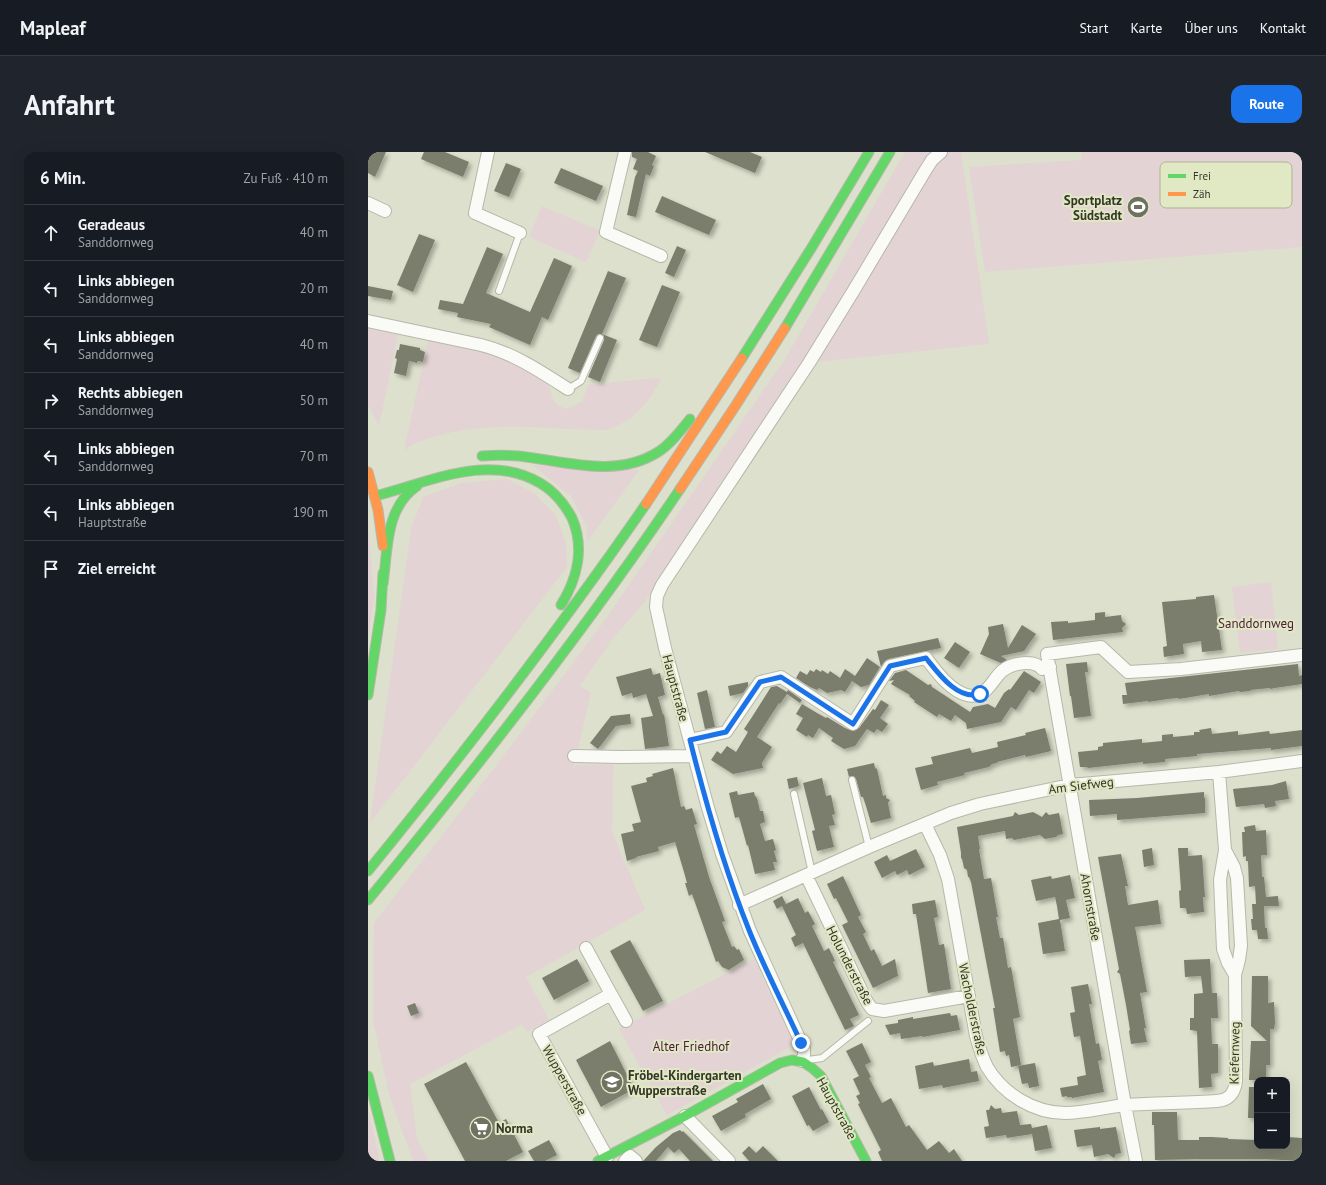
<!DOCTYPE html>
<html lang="de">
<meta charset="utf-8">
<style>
:root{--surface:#171b24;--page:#20242c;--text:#f1f3f6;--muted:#9ea1a6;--line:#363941;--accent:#1a73e8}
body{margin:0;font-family:"PT Sans",sans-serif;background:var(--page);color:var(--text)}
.controls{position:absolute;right:12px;bottom:12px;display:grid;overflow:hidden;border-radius:8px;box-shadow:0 4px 16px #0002}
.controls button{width:36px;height:36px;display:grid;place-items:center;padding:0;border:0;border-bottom:1px solid var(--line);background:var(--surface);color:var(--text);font:20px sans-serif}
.stop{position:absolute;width:12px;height:12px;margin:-9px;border:3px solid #1a73e8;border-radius:50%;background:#fff}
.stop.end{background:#1a73e8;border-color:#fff;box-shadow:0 1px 4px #0008}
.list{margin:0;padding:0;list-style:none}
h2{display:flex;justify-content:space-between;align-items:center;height:52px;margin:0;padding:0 16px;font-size:17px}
h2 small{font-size:13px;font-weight:400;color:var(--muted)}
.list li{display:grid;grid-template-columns:26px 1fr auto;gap:12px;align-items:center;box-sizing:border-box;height:56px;padding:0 16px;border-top:1px solid var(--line)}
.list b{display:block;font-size:15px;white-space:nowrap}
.list p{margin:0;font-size:13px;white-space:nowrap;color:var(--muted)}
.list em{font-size:13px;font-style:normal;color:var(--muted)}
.icon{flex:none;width:22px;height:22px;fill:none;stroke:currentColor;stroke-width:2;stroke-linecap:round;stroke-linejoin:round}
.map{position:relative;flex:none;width:934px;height:1009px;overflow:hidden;border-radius:12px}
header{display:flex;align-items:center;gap:24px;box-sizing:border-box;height:56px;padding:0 20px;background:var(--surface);border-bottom:1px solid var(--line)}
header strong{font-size:19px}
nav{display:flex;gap:22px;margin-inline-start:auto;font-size:14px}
.intro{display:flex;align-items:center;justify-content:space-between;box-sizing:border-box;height:96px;padding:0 24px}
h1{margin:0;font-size:28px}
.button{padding:10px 18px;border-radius:12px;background:var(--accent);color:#fff;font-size:14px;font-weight:700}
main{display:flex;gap:24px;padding:0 24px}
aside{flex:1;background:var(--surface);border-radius:12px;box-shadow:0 4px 16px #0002}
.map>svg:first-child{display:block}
</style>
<header>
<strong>Mapleaf</strong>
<nav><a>Start</a><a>Karte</a><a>Über uns</a><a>Kontakt</a></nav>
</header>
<div class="intro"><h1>Anfahrt</h1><a class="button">Route</a></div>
<main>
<aside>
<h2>6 Min.<small>Zu Fuß · 410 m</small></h2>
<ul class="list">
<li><svg class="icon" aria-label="ahead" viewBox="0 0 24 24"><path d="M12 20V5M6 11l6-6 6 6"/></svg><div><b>Geradeaus</b><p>Sanddornweg</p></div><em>40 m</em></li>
<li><svg class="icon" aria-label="left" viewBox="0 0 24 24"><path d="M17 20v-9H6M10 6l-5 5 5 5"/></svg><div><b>Links abbiegen</b><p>Sanddornweg</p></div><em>20 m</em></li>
<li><svg class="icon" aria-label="left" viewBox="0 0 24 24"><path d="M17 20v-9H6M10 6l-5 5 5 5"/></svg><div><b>Links abbiegen</b><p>Sanddornweg</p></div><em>40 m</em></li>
<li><svg class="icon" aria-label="right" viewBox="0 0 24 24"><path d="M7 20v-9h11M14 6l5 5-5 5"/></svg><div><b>Rechts abbiegen</b><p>Sanddornweg</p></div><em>50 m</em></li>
<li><svg class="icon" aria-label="left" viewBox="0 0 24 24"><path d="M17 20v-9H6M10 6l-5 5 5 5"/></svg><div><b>Links abbiegen</b><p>Sanddornweg</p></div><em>70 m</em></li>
<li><svg class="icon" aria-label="left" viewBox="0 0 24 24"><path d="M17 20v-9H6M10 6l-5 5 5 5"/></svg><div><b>Links abbiegen</b><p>Hauptstraße</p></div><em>190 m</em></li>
<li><svg class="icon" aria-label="arrive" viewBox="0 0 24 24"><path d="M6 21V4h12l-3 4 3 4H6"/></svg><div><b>Ziel erreicht</b></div></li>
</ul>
</aside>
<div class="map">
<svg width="934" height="1009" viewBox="0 0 934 1009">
<defs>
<filter id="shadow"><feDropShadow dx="3" dy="3" stdDeviation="2" flood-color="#0004"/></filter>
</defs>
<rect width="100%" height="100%" fill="#dce0cc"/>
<!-- green -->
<path fill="#e3d3d4" d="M537,0H571L389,281L296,419L276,451L245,486L212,534L223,541L205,617L208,613L245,612L244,680L277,758L158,825L181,868L159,880L154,872L42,932L49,987L61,1009H45L21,942L5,868L6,771L127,615L237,468L417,207Z
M579,0H593L621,192L446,210L570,7Z
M713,0H934V95L617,120L601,15L714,8Z
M174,54L232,79L218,110L161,85Z
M0,177L30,183L11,274L0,253Z
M60,188C80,193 103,196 123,203C141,209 159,218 175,228C190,238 175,248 198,257L214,250L220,233L288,226L293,228C279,253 266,268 239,278C181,278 123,267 66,285C55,288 45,290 36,299Z
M165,313L271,318L219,390V375L203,344Z
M139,327L166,341L187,362L198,390L199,415L2,671L43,377L55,345L93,331Z
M0,372L6,446L0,486Z
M903,430L910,497L872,501L864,435Z
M386,807L423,886L424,890L422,895L299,963L251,877Z
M0,958L12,1009H0Z"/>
<!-- building -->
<path fill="#7b7e6d" filter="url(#shadow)" d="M0,0H18L7,25L0,21Z
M56,0H77L101,10L95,25L53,7Z
M264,0H280L288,4L284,13L286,14L282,24L278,22L268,65L259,63L267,25L270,19L265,17L269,7L264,5Z
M337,0H382L394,5L387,21Z
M138,11L153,17L141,45L126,39Z
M193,16L235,34L228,49L186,31Z
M294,44L348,68L341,83L287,60Z
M51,82L67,88L45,140L29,133Z
M309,94L318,98L306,125L297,121Z
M119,95L135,102L118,141L162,160L186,106L204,114L180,168L174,165L162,193L121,175L123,172L89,165L90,161L70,157L72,148L95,152Z
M240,119L258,126L234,182L249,188L232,230L220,225L236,188V184L233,182H230L228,184L212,221L200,216Z
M294,133L312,140L289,195L271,188Z
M0,134L25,139L23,148L0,144Z
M32,192L52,196V198L57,200L55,210L50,209L49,211L41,209L38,224L26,221L29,207L27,206L29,198H31Z
M846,443L854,498L834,500L833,489L815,492L816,502L796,505L795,495L799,494L794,450L828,447V445Z
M737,460V465L753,463L754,469L758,472L754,476L755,480L685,488L683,470L700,469V471L727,468V461Z
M635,472L640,496L654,473L668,482L656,499L633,504L639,508L633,511L612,502L621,482L620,475Z
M570,486L573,496L520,507L516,510L513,515L509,499Z
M587,490L602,500L591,516L576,506Z
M499,506L512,515L501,533L493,535L484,529L477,540L473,538L459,541L451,536L449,538L442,535L428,526L432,519L439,523L442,518L446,520L448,517L453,520L454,518L460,522L462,519L472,526L477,517L487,524Z
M719,510L720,520H717L723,564L706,566L703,544H702L698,512Z
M930,512L931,524L934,523V532L907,536L902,537V536L882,538V539L872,540L871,539L841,544V542L811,547L810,546L800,547L780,550V549L755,552L754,543H759L757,531Z
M283,516L285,523L292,521L297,543L290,545L295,563L296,562L301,594L277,597L273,566L285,564L278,542L265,546L264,541L254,544L248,525Z
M538,518L560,533L563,532L564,535L602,560L605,555L620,552L627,556L636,541L641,537L642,538L656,519L673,530L666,541L661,538L648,558L643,555L633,570L599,577L598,571L587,563L583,569L571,562L569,565L546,550L547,549L541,544L542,543L523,532L526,528L521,529L527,521Z
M380,530V534L375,541L362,544L360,534Z
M409,534L419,540L420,538L434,548L432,551L419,542L412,552L411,551L389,585L404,595L394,611L395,616L365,622L343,608L349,599L353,602L359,594L368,600L380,580L376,577L384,565L403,535Z
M339,538L347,575L337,577L329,541Z
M513,548L521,553L512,566L520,572L514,580L509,577L506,581L499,577L487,594L476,597L463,589L465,586L451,576L445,586L440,583L439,585L428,578L435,566L428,562L434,552L449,561L458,566L459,565L477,576L485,579L491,576L505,557L507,558Z
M262,562L263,572L248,574L230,597L222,591L243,564Z
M677,576L683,599L658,605L657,603L629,610V611L624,612L621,615L596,621L597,623L569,630L570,633L553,638L547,616L565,612L563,605L602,596L604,601L630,595L629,590L658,583L657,581Z
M843,576L844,582L870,579V583L901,579L902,582L934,578V594L903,598V596L829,602V604L797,607V610L775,612V610L720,616L719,615H712L710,600L730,598V595L735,594V591L774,587V591L794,589V583L805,582V585L826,583V580H832L831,578Z
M506,611L507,616L509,617L515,644L518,643V646L522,648L520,651L523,666L503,671L498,654L495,645H493L488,627L485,624L481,625L479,617Z
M305,616L313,655L316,654L318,658L324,656L329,672L326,673L341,725L357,769L354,770L364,795L366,794L369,798L371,797L376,808L361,818L354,815L350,809L348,810L324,742L321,744L317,731H319L316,720L307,690L290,695L291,699L268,705V706L259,709L253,682L266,679L264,672L273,670L263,634L279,630L278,626L285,624L284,622Z
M429,625L431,634L421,637L419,627Z
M454,626L458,644L463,643L467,662L464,663L467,673L461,674L466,695L449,699L444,679L447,678L435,631Z
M918,629L921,647L907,649L908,654L897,656L896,652L868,655L865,637L904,633Z
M369,639L370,643L386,640L387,644L389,646L392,659H395L397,670L392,672L397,689L405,687L408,698L406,699L409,710H405L407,718L387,722L380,693L379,694L371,665L367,666L361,641Z
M836,640V646H837V661L749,668V662L722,664L721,648L769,646Z
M647,660L651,663L665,660L674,665L678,660L681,663L691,661L695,682L690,683L688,685L677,687L672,683L646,688L644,686L638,687L637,679L610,684L612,697H611L616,727L623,726L630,765H628L632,786H635L640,816L643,815L652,865L645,867L653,913L643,915L641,903L638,904L637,899L632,900L625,856H627L603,730L601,725H600L599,718L596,716L594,707L593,706V701L589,675L645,664Z
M887,673L888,679L898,678L899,703H893L894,725H896L898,745L910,744L911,754H896L897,776H899L900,787H890L889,778H884L883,767H885L884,752H888L887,734L881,735L880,709H878V704L875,705L874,680H877L876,675Z
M784,696L786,713L776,715L774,698Z
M810,696H820V704L834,703L837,745H835L836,760L819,762L818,756H812L811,739L813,738Z
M548,697L557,715L541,723L539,718L529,723L527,719L514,726L506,710L519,703L522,709Z
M753,702L760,734H757L760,753L790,748L793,772L767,775L779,840L772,841L778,876H776L779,890L763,892L761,879L762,878L758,853L752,822L749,820L751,817L730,705Z
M702,723L707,746L698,748L702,766L692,768L697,799L675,802L670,771L691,767L689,754L687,745L668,749L663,728L683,724L684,727Z
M475,724L493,763L490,765L498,780L495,782L503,799L506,797L514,814L527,807L530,824L505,836L474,773L480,770L468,746L466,747L459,732Z
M414,744L418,752L430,746L437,761L440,759L447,772L444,774L456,799L461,796L467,809L465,810L491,863L482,867L486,874L477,878L435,791L427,795L423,786L428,783L414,754L409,757L405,749Z
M567,748L570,765L566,766L571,793L576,792L583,837L560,841L548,762H545L544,752Z
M262,788L295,849L275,859L242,799Z
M209,807L221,829L186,848L174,826Z
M842,807L844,841H849L850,866H843L844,892H850V921L843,922L844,935L831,936L829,879L822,878V866H826V842L835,841L833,824L817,825L816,808Z
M884,824H900V851L906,850L907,871L906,877H902V913H898V928H881L883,889H899L883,874Z
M720,832L724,852H721L728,892L731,891L734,908L730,909L736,940L704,946V945H699V944L694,945L692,936L710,933L709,925L718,923L712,884L706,885L702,861L707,860L703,835Z
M47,851L51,861L43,864L39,854Z
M582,861L583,864L589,863L592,878L555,885L554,884L533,887L532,881L522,883L517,873L530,871V868L545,865V867Z
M242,889L266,937L233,955L208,908Z
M494,891L503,910L497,913L503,925L501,926L514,951L523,946L538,975L541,973L559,998L571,989L581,1001L586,997L594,1009H514L510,1000L513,998L490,952L492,951L488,944L492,942L485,927L491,924L478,899Z
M601,907L603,920L609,919L611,929L575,936L574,933L551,937L547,914L565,910L566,914Z
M98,910L131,971L138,967L155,1000L138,1009H97L56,932Z
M667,911L671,934L661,936L660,931L654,932L650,914Z
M395,932L403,947L377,962L378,965L353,979L344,964L370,950L368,947Z
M441,935L453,958L454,957L461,970L445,979L441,973L439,974L424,944Z
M881,935H889V966H880Z
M623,953L627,957L633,956L634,961L649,959L652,973L663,972L664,976L679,973L684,996L667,999L664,982L639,986L638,983L618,986L616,975L621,974L618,958H621Z
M784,960H809L810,988H831V985H844L860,986V987L889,988V994H919V985L934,986V1009L895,1007H832L787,1008L786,973H784Z
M732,975V977L748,975L753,1001L748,1002L746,1006L740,1002L726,1005L724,993L709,995L706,978Z
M312,978L314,980L315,979L345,1009H322L311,997L306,1001L300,995L288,1009H275L288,995L305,981Z
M181,988L189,1003L177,1009H166L160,999Z
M381,994L388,1001L395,994L410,1009H381L374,1001Z"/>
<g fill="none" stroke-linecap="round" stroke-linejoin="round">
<!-- lane casing -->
<g stroke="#b6b8a9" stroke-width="8">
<path id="lane" d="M131,139L152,81
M200,237L213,229L232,186
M484,628L501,695
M426,642L444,721
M440,908L454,906L500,869"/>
</g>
<!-- street casing -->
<g stroke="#b6b8a9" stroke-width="14">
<path id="street" d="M120,0L107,61L152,81
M257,0L238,80L293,104
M0,51L17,59
M0,169L113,193C145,201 172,219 200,237
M322,588L358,580L392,530L413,525L485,572L522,514L558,506C568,519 582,539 599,543C618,548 623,529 634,519C644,511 666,507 674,517L682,515
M206,604L254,605L326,604
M851,620L857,698L852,728L855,797L860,811L867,823
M557,672L572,703L580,727L608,884C611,895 614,905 619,915C635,942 666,961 697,961C717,961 738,955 758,953C788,951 819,951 849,949C861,948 866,942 868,930L867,823L871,808L873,794L869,726L866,715L857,698
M438,723L499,850L504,857L516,859L601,844
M371,753L501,695L583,661L612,652L702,633L851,620L934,609
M218,796L243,842L171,882L239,1005
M243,842L258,869
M434,909L436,903V897L382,779L354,702L340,656L297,496L288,455L289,444L294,433L441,211L486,138L557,19L564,8L573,0
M317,964L361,1009
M257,1009L262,1004L268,1009
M768,1009L757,953L679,502L733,495L760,520L813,517L934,503"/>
</g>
<!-- fast casing -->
<g stroke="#b6b8a9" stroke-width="11">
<path id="fast" d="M417,176L522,0
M374,206L444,95L501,0
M114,304C126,303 138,303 151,304C197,309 248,327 290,300C303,292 313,278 322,267
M7,344C59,331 120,300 172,331C186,339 196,351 204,366C217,396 209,427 193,453
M15,432C20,397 17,356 49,334
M0,543L13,458L15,421
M0,719C97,600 191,478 278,352
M0,748C109,616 216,480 312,337
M0,924L22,1009
M230,1009L317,964L412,911L424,908L435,910L444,916L453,924L498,1009"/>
</g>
<!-- slow casing -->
<g stroke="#b6b8a9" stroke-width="11">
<path id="slow" d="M0,320L10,358L15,394
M312,337L366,256L417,176
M278,352L374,206"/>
</g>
<!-- lane -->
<use href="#lane" stroke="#fafaf7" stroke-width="6"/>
<!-- street -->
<use href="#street" stroke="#fafaf7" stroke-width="12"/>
<!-- fast -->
<use href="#fast" stroke="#63d668" stroke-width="9"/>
<!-- slow -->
<use href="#slow" stroke="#ff974d" stroke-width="9"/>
</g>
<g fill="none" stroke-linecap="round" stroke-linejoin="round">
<!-- route -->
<path stroke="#1a73e8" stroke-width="5" d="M433,891C416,853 396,816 381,778C356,716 338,652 322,588L358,580L392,530L413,525L485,572L522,514L558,506C570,521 590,549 612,542"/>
</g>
<!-- icons -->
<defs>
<g id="stadium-disc" transform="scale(1.15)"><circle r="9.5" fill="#6f7261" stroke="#e1e8c4"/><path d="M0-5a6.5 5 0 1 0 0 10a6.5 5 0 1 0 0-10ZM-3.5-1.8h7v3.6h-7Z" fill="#fff"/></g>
<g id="school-disc" transform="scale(1.15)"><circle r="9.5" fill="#6f7261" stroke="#e1e8c4"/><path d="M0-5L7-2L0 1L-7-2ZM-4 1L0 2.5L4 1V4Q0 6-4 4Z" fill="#fff"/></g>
<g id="supermarket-disc" transform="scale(1.15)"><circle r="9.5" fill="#6f7261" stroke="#e1e8c4"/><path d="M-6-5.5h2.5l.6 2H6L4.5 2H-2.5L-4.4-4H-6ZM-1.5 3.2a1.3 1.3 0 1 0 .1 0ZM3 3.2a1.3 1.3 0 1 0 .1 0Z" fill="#fff"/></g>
</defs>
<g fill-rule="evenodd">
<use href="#stadium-disc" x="770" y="55"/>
<use href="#school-disc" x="244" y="930"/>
<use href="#supermarket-disc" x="113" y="976"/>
</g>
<g text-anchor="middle" stroke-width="4" stroke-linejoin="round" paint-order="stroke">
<!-- poi labels -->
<g font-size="13" font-weight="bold" fill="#343628" stroke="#e1e8c4" text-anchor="start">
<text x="754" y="53" text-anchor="end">Sportplatz<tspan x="754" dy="15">Südstadt</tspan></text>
<text x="260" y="928">Fröbel-Kindergarten<tspan x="260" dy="15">Wupperstraße</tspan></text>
<text x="128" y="981">Norma</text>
</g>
<!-- park labels -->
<g font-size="13" fill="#4d1a3b" stroke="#e1e8c4">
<text x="888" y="476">Sanddornweg</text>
<text x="323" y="899">Alter Friedhof</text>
</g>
<!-- street labels -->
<g font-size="13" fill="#343628" stroke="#e1e8c4">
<text transform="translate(308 536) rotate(75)" y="5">Hauptstraße</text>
<text transform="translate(713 633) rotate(-7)" y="5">Am Siefweg</text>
<text transform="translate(723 755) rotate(80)" y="5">Ahornstraße</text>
<text transform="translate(482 813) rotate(63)" y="5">Holunderstraße</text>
<text transform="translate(605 857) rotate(78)" y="5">Wacholderstraße</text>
<text transform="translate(866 901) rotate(-89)" y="5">Kiefernweg</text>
<text transform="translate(197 928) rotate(61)" y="5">Wupperstraße</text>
<text transform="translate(469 956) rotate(61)" y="5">Hauptstraße</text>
</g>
</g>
<!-- legend -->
<rect x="792" y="10" width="132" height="46" rx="6" fill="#e1e8c4" stroke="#adb395" stroke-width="1"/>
<rect x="800" y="22" width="18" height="4" fill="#63d668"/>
<rect x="800" y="40" width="18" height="4" fill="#ff974d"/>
<g font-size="11" fill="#343628">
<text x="825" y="28">Frei</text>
<text x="825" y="46">Zäh</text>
</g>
</svg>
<div class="controls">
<button>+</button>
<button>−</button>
</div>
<div class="stop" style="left:612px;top:542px"></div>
<div class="stop end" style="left:433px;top:891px"></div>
</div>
</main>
